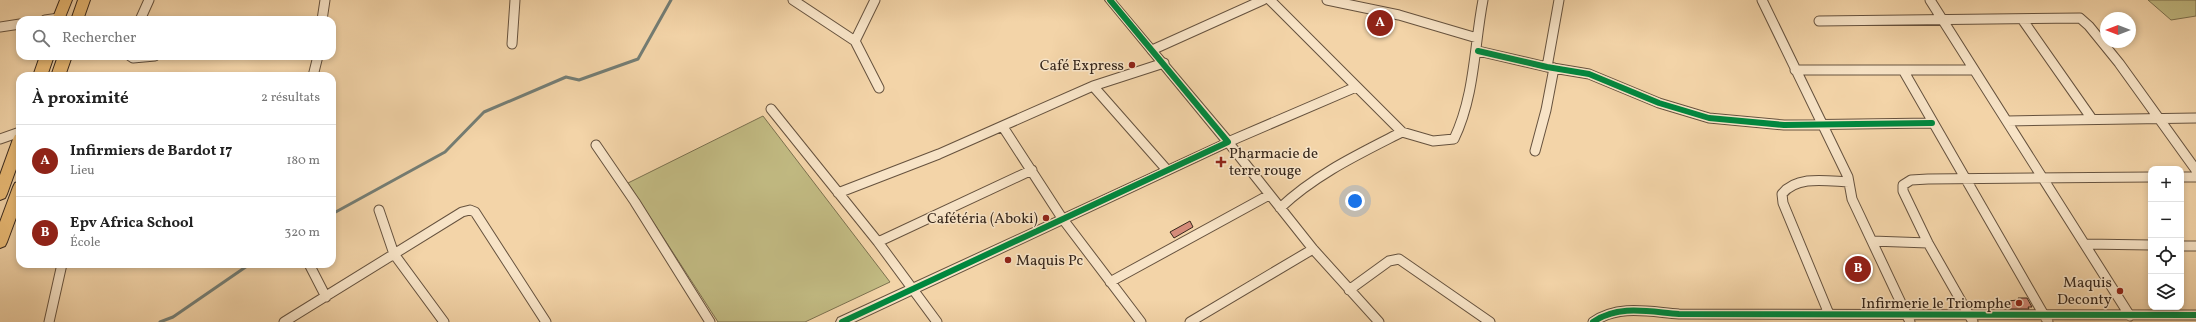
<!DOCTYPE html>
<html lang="fr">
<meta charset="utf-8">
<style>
:root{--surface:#fff;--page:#f2f2f2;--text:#222;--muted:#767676;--line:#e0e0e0;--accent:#8f2418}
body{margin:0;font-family:Vollkorn,serif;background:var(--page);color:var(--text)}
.controls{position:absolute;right:12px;bottom:12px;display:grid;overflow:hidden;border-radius:8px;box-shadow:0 2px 6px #0003}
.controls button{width:36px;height:36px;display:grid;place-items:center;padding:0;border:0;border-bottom:1px solid var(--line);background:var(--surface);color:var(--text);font:20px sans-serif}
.compass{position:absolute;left:2100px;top:12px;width:36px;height:36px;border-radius:50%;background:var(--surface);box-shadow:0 2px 6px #0003;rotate:270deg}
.you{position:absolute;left:1355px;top:201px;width:14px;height:14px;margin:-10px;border:3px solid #fff;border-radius:50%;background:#1a73e8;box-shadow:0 0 0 6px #1a73e833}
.badge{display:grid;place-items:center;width:26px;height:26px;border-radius:50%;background:var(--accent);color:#fff;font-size:13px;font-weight:700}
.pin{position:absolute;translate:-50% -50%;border:2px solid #fff;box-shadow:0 1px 4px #0006}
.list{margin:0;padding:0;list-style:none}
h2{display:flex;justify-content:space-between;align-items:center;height:52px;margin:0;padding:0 16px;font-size:17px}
h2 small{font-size:13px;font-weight:400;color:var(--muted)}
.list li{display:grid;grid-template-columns:26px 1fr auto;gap:12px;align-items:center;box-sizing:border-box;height:72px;padding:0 16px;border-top:1px solid var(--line)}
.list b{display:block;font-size:15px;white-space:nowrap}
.list p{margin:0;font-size:13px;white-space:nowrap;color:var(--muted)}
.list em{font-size:13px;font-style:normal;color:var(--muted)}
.icon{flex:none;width:22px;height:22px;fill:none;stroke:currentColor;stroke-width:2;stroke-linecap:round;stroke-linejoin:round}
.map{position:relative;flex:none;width:2196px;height:322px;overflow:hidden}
.search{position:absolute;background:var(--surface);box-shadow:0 2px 6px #0003;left:16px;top:16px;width:320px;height:44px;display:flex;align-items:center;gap:10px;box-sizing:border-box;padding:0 14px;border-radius:12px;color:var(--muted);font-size:15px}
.panel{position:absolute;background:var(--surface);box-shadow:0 2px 6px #0003;left:16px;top:72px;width:320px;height:196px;border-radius:12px}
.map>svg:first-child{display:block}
</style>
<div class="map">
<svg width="2196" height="322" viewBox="0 0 2196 322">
<rect width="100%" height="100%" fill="#f3d4a8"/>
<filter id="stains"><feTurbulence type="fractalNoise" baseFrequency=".005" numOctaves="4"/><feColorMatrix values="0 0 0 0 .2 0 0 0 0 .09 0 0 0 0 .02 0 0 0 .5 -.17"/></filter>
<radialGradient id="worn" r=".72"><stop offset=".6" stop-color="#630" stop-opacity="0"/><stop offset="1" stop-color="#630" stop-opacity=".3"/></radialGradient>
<!-- green -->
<path fill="#c2bb83" stroke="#7c714f" d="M2148,0H2196V16L2171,20Z
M763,116L890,282L805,322H718L628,183Z"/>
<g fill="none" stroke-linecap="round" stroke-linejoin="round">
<!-- stream -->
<path stroke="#747d74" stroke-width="3" d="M332,214L445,152L484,112L566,77L579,80L638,59L671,0
M160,322L173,317L250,264"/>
</g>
<!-- building -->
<path fill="#d58b7a" stroke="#37271b" d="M1190,221L1193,227L1174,238L1170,232Z
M2018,298H2027L2032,307H2028L2029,309H2010L2006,301L2019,300Z"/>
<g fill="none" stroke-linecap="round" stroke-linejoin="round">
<!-- minor casing -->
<g stroke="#66523e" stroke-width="11">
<path id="minor" d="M793,0L855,41
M875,0L855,41L879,88
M1270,0L1402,132
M1327,0L1399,15L1477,38
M1762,0L1848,177L1852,199L1910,322
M1930,0L2130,316
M2022,19L2092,119
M45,20L59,18
M140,20L149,0
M322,20L325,0
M1819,21L2080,18L2089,26L2119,63L2196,170
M0,27L20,24
M512,44L515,0
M1152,50L1263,0
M1478,51L1547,67L1589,74L1659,103L1709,118L1784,125L1932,123
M130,56L133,58L155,56
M1164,63L1093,86L1167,170
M1547,67L1559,0
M1795,70H1974
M1903,70L2048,322
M313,76L318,56
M1356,87L1228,142L1313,249L1379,322
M771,109L878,242L937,322
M2007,121L2196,118
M1003,127L1062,218L1141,322
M0,139L20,132
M596,145L635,202L710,322
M1535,151L1546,110L1554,68
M2181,177H2196
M838,193L939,154L1093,86
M1280,208C1316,174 1359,154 1402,132L1433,141L1454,139C1475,95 1474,47 1483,0
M379,210L394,254L444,322
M1872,241L1928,243
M878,242L1032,170
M2085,244L2151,245
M2181,246H2196
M309,264L326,297
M1110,282L1269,195
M1349,290L1389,261L1399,259L1490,322
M1829,314L1783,203L1782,194C1797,175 1827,181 1849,182
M49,322L62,264
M284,322L462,212L470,210L475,212L546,322
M1190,322L1313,249
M1593,322C1619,304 1650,312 1679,314L2196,315
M1973,322L1928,243L1903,191V185L1911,180L1928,179L2151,177"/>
</g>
<!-- tertiary casing -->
<g stroke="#66523e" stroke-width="2">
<path id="tertiary" d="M1105,0H1115L1232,139L1233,142L1232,145L854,322H836L838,318L1221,141Z"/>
</g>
<!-- primary casing -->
<g stroke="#37271b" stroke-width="2">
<path id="primary" d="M60,0H72L64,20H52Z
M78,0H90L83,20H71Z
M40,56H54L47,76H33Z
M58,56H72L65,76H51Z
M20,134V158L7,194L5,198L0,200V175L13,139L15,135Z
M20,181V207L7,242L5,246L0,248V222L13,187L15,183Z"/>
</g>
<!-- minor -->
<use href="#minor" stroke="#f7e3c6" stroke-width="9"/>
<!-- tertiary -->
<use href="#tertiary" fill="#f7e3c6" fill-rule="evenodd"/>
<!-- primary -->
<use href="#primary" fill="#eaba74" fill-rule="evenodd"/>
<!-- cycleway casing -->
<g stroke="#f7e3c6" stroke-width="8">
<path id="cycleway" d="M1478,51L1547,67L1589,74L1659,103L1709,118L1784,125L1932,123
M842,322L1228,142L1110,0
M1593,322C1619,304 1650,312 1679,314L2196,315"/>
</g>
<!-- cycleway -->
<use href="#cycleway" stroke="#00873e" stroke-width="6"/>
</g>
<!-- markers -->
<g fill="#8f2418" stroke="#f7e3c6" stroke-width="1.5">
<circle cx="1132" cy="65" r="4"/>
<path d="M1219 156h4v4h4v4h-4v4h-4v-4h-4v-4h4z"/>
<circle cx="1046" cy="218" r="4"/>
<circle cx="1008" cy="260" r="4"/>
<circle cx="2120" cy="291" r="4"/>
<circle cx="2019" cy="303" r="4"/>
</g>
<g text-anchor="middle" stroke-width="3" stroke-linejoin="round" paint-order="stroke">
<!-- poi labels -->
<g font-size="15" fill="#37271b" stroke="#f7e3c6" text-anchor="end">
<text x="1124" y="70">Café Express</text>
<text x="1229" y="158" text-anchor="start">Pharmacie de<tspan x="1229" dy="17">terre rouge</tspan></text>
<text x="1038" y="223">Cafétéria (Aboki)</text>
<text x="1016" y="265" text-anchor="start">Maquis Pc</text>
<text x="2112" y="287">Maquis<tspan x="2112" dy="17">Deconty</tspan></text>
<text x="2011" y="308">Infirmerie le Triomphe</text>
</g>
</g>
<rect width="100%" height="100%" filter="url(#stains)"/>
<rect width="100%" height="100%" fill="url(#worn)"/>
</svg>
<div class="controls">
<button>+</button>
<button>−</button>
<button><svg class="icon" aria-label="locate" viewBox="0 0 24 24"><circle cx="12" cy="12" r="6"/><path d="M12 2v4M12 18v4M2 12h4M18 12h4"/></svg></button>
<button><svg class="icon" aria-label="layers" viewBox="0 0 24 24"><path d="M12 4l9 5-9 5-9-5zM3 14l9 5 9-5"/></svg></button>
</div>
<svg class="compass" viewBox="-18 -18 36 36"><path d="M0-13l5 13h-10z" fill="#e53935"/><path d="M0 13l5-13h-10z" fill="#767676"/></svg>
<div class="you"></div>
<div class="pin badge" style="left:1380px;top:23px">A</div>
<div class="pin badge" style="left:1858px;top:269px">B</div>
<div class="search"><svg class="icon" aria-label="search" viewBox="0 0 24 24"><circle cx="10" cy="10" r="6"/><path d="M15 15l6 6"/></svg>Rechercher</div>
<section class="panel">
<h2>À proximité<small>2 résultats</small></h2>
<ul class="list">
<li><span class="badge">A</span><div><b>Infirmiers de Bardot 17</b><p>Lieu</p></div><em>180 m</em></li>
<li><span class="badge">B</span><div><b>Epv Africa School</b><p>École</p></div><em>320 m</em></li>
</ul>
</section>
</div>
